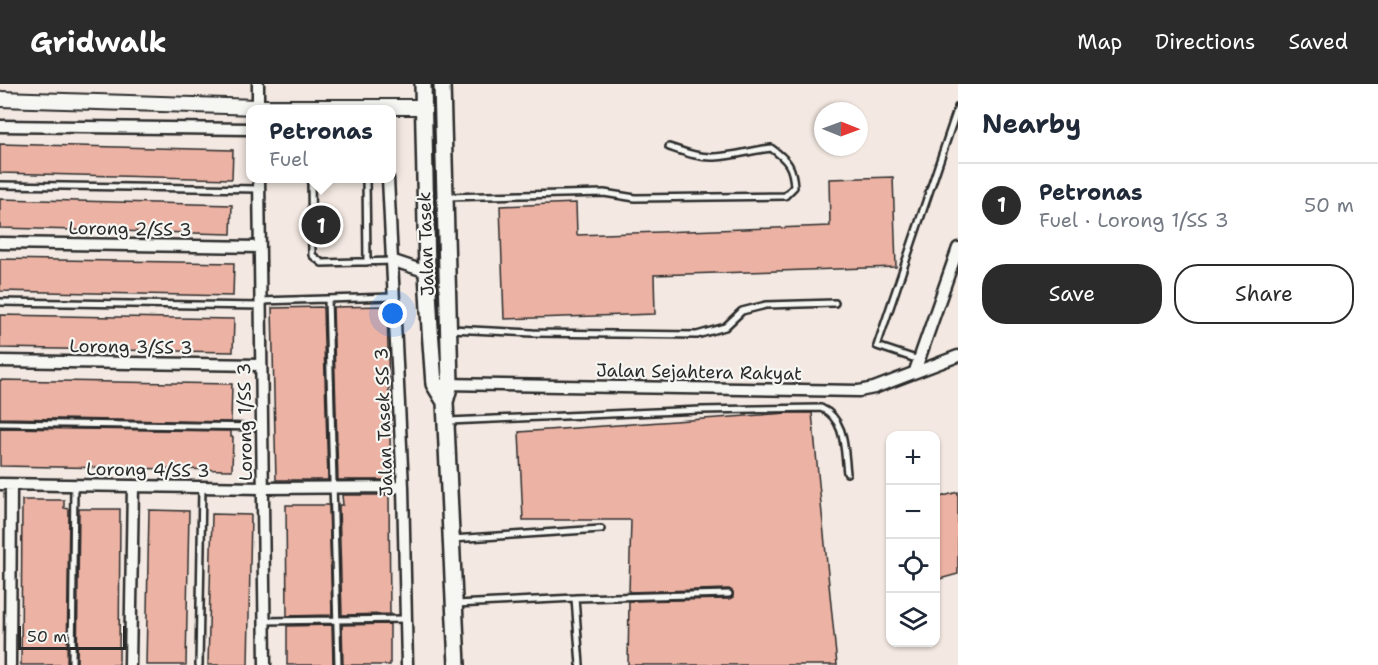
<!DOCTYPE html>
<meta charset="utf-8">
<style>
:root{--surface:#fff;--page:#f2f2f3;--text:#1f2937;--muted:#747a83;--line:#e0e1e3;--accent:#2b2b2b}
body{margin:0;font-family:"Shantell Sans",sans-serif;background:var(--page);color:var(--text)}
.controls{position:absolute;right:18px;bottom:18px;display:grid;overflow:hidden;border-radius:12px;box-shadow:0 2px 4px #0004}
.controls button{width:54px;height:54px;display:grid;place-items:center;padding:0;border:0;border-bottom:2px solid var(--line);background:var(--surface);color:var(--text);font:30px sans-serif}
.compass{position:absolute;left:814px;top:18px;width:54px;height:54px;border-radius:50%;background:var(--surface);box-shadow:0 2px 4px #0004;rotate:91deg}
.scale{position:absolute;left:18px;bottom:15px;width:108px;box-sizing:border-box;padding-left:6px;border:3px solid #2b2b2b;border-top:0;font-size:16px;line-height:21px;white-space:nowrap;color:#2b2b2b;-webkit-text-stroke:4px #f6f6f2;paint-order:stroke}
.you{position:absolute;left:393px;top:230px;width:21px;height:21px;margin:-15px;border:4px solid #fff;border-radius:50%;background:#1a73e8;box-shadow:0 0 0 9px #1a73e833}
.badge{display:grid;place-items:center;width:39px;height:39px;border-radius:50%;background:var(--accent);color:#fff;font-size:20px;font-weight:700}
.pin{position:absolute;translate:-50% -50%;border:3px solid #fff;box-shadow:0 2px 6px #0006}
.popup{position:absolute;left:246px;top:21px;width:150px;height:78px;box-sizing:border-box;display:grid;place-content:center;border-radius:12px;background:var(--surface);filter:drop-shadow(0 2px 4px #0005);font-size:20px;white-space:nowrap;color:var(--muted)}
.popup b{font-size:22px;color:var(--text)}
.popup::after{content:'';position:absolute;left:50%;top:100%;margin-left:-12px;border:12px solid transparent;border-top-color:var(--surface)}
.list{margin:0;padding:0;list-style:none}
h2{display:flex;justify-content:space-between;align-items:center;height:78px;margin:0;padding:0 24px;font-size:26px}
h2 small{font-size:20px;font-weight:400;color:var(--muted)}
.list li{display:grid;grid-template-columns:39px 1fr auto;gap:18px;align-items:center;box-sizing:border-box;height:84px;padding:0 24px;border-top:2px solid var(--line)}
.list b{display:block;font-size:22px;white-space:nowrap}
.list p{margin:0;font-size:20px;white-space:nowrap;color:var(--muted)}
.list em{font-size:20px;font-style:normal;color:var(--muted)}
.actions{display:flex;gap:12px;padding:18px 24px}
.actions a{flex:1;padding:14px 0;border:2px solid var(--accent);border-radius:24px;text-align:center;font-size:21px;color:var(--accent)}
.actions .main{background:var(--accent);color:#fff}
.icon{flex:none;width:33px;height:33px;fill:none;stroke:currentColor;stroke-width:2;stroke-linecap:round;stroke-linejoin:round}
.map{position:relative;flex:none;width:958px;height:581px;overflow:hidden}
header{display:flex;align-items:center;gap:36px;box-sizing:border-box;height:84px;padding:0 30px;background:var(--accent);color:#fff}
header strong{font-size:28px}
nav{display:flex;gap:33px;margin-inline-start:auto;font-size:21px}
main{display:flex}
aside{flex:1;background:var(--surface)}
.map>svg:first-child{display:block}
</style>
<header>
<strong>Gridwalk</strong>
<nav><a>Map</a><a>Directions</a><a>Saved</a></nav>
</header>
<main>
<div class="map">
<svg width="958" height="581" viewBox="0 0 958 581">
<rect width="100%" height="100%" fill="#f4e9e2"/>
<filter id="ink" filterUnits="userSpaceOnUse"><feTurbulence type="fractalNoise" baseFrequency=".0167" numOctaves="2"/><feDisplacementMap in="SourceGraphic" scale="12" xChannelSelector="R" yChannelSelector="G"/><feConvolveMatrix kernelMatrix="1 2 1 2 8 2 1 2 1" color-interpolation-filters="sRGB"/></filter>
<g filter="url(#ink)">
<!-- building -->
<path fill="#ecb3a4" stroke="#2b2b2b" stroke-width="1.5" d="M0,60L233,66L232,95L0,89Z
M893,93L896,183L654,191L655,230L504,235L500,122L576,119L577,151L830,142L829,95Z
M0,115L232,121L231,150L0,144Z
M0,175L234,179L233,212L0,207Z
M387,222L391,396H338L333,223Z
M321,223L323,224L328,396H276L272,224Z
M0,231L234,235L233,268L0,264Z
M0,296L232,300L231,338L0,334Z
M788,329H812L837,581H628L629,517L729,515L733,513V508L729,505L629,508L631,436H523L519,348Z
M0,344L231,347V353H233L232,386L0,382Z
M958,408V490L936,496V414Z
M342,411H389L390,530L342,531L339,421H343Z
M22,416H64V424L69,425L67,581H21Z
M286,421H329L332,531L287,532Z
M79,425H120L119,581H77Z
M149,426L189,427L186,581H146Z
M212,430L251,431L248,581H208Z
M390,540V581H343L342,541Z
M332,541L333,581H287V542Z"/>
<g fill="none" stroke-linecap="round" stroke-linejoin="round">
<!-- service casing -->
<g stroke="#2b2b2b" stroke-width="10">
<path id="service" d="M311,94L312,171L322,179L393,177
M366,94L367,178
M0,101L259,105
M445,113L604,109L635,114L785,112L794,103C793,83 788,76 771,64C753,66 734,72 715,73C699,74 684,68 669,63
M328,215L338,581
M260,217L393,213
M0,218L261,222
M451,245L533,249L697,251L725,243L742,227L766,221L835,219
M919,276L877,262L958,23
M449,337L701,326L821,324C846,335 844,365 847,389
M0,339L262,343
M452,455L601,445
M575,514L580,581
M456,520L575,514L729,510
M264,537L406,535
M72,581L74,401
M199,581L202,403"/>
</g>
<!-- minor casing -->
<g stroke="#2b2b2b" stroke-width="15">
<path id="minor" d="M258,0V26
M0,42L250,45
M259,94L265,581
M388,94L403,403L407,581
M0,159L260,163
M394,177L427,188
M0,277L261,281
M915,287L958,164
M444,300L859,307L874,304L958,272
M0,400L263,404L403,403
M10,581L11,401
M130,581L133,402"/>
</g>
<!-- tertiary casing -->
<g stroke="#2b2b2b" stroke-width="18">
<path id="tertiary" d="M0,15L258,23H424"/>
</g>
<!-- secondary casing -->
<g stroke="#2b2b2b" stroke-width="20">
<path id="secondary" d="M423,0L427,188L430,245L434,300L445,318
M442,0L450,300L445,318L457,581"/>
</g>
<!-- service -->
<use href="#service" stroke="#f6f6f2" stroke-width="5"/>
<!-- minor -->
<use href="#minor" stroke="#f6f6f2" stroke-width="10"/>
<!-- tertiary -->
<use href="#tertiary" stroke="#f6f6f2" stroke-width="14"/>
<!-- secondary -->
<use href="#secondary" stroke="#f6f6f2" stroke-width="15"/>
</g>
</g>
<g text-anchor="middle" stroke-width="4.5" stroke-linejoin="round" paint-order="stroke">
<!-- street labels -->
<g font-size="18" fill="#2b2b2b" stroke="#f6f6f2">
<text transform="translate(130 145) rotate(1)" y="6">Lorong 2/SS 3</text>
<text transform="translate(426 160) rotate(-92)" y="6">Jalan Tasek</text>
<text transform="translate(131 263) rotate(1)" y="6">Lorong 3/SS 3</text>
<text transform="translate(699 288) rotate(1)" y="6">Jalan Sejahtera Rakyat</text>
<text transform="translate(245 338) rotate(-91)" y="6">Lorong 1/SS 3</text>
<text transform="translate(384 338) rotate(-92)" y="6">Jalan Tasek SS 3</text>
<text transform="translate(148 386) rotate(1)" y="6">Lorong 4/SS 3</text>
</g>
</g>
</svg>
<div class="controls">
<button>+</button>
<button>−</button>
<button><svg class="icon" aria-label="locate" viewBox="0 0 24 24"><circle cx="12" cy="12" r="6"/><path d="M12 2v4M12 18v4M2 12h4M18 12h4"/></svg></button>
<button><svg class="icon" aria-label="layers" viewBox="0 0 24 24"><path d="M12 4l9 5-9 5-9-5zM3 14l9 5 9-5"/></svg></button>
</div>
<svg class="compass" viewBox="-18 -18 36 36"><path d="M0-13l5 13h-10z" fill="#e53935"/><path d="M0 13l5-13h-10z" fill="#747a83"/></svg>
<div class="scale">50 m</div>
<div class="you"></div>
<div class="pin badge" style="left:321px;top:141px">1</div>
<div class="popup"><b>Petronas</b>Fuel</div>
</div>
<aside>
<h2>Nearby<small></small></h2>
<ul class="list">
<li><span class="badge">1</span><div><b>Petronas</b><p>Fuel · Lorong 1/SS 3</p></div><em>50 m</em></li>
</ul>
<div class="actions"><a class="main">Save</a><a>Share</a></div>
</aside>
</main>
